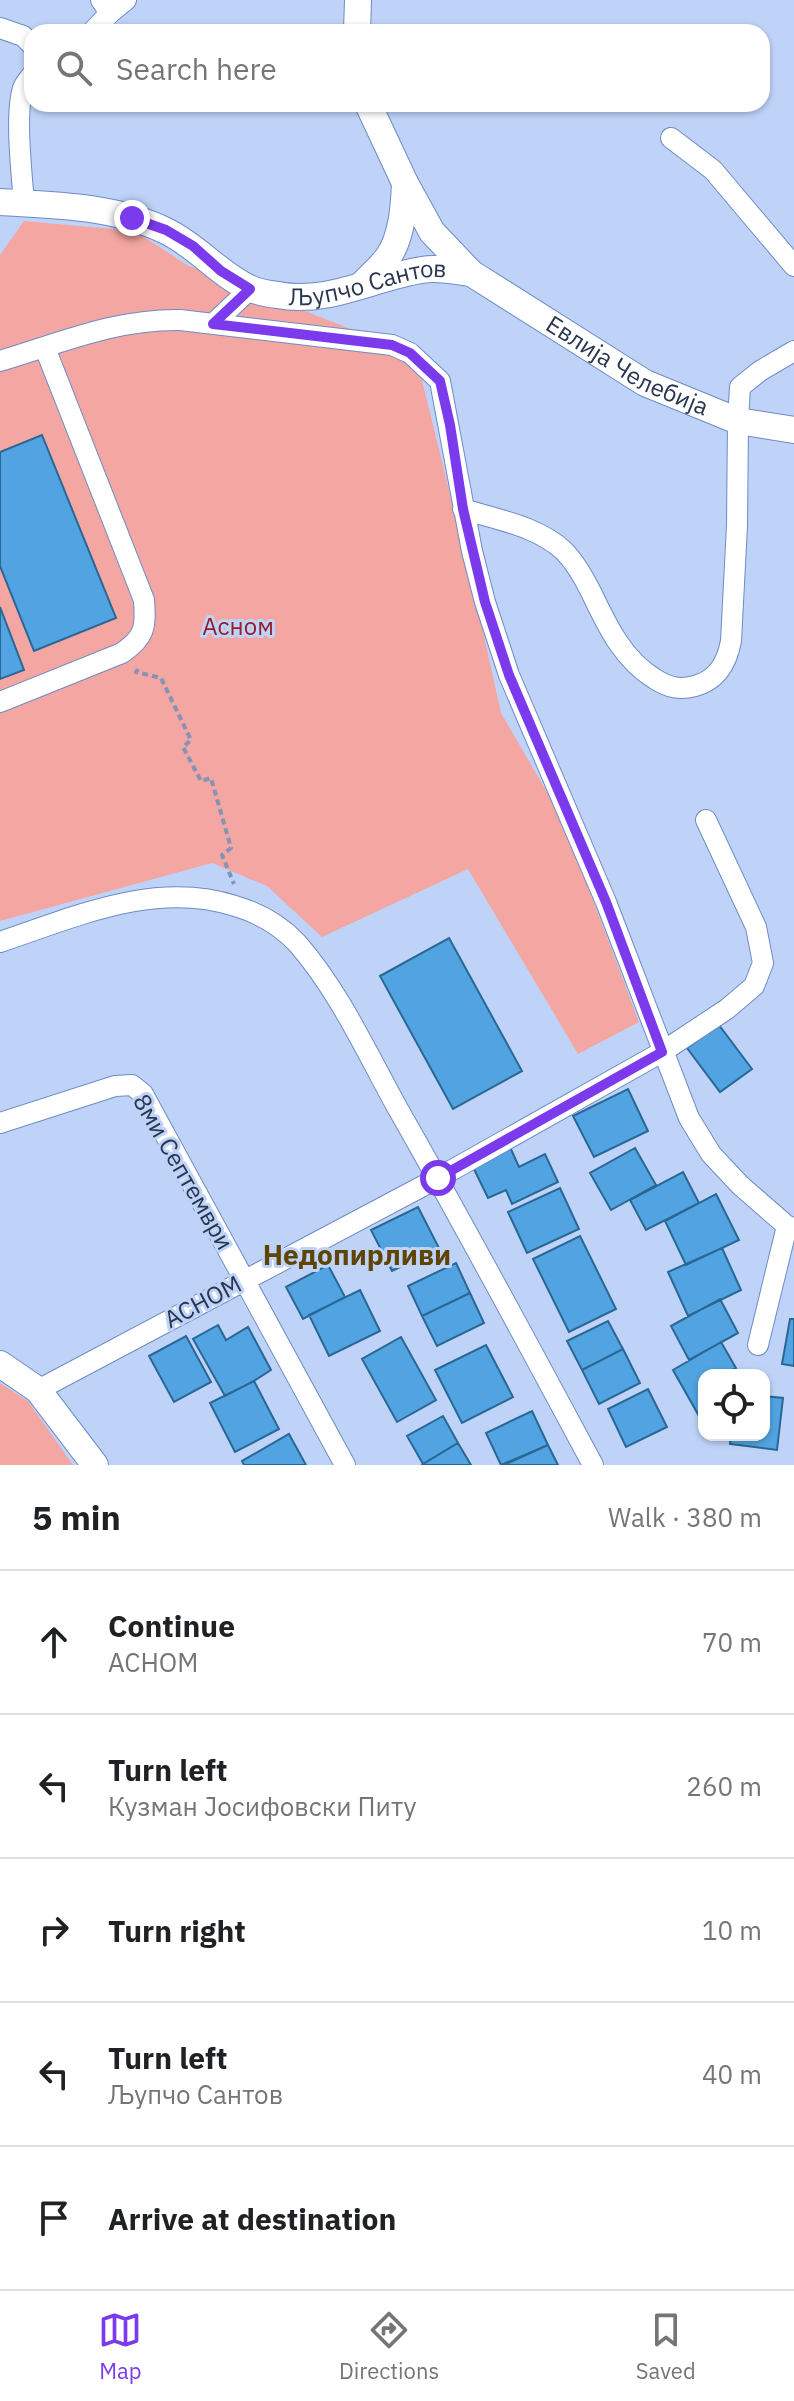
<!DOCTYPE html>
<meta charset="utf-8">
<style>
:root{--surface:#fff;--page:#f6f6f6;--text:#202124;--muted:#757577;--line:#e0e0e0;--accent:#7c3aed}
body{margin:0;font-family:"IBM Plex Sans",sans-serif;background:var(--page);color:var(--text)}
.controls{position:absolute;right:24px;bottom:24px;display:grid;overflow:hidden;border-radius:16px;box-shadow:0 2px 6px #0004}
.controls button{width:72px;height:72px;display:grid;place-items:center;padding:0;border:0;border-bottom:2px solid var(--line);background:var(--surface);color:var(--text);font:40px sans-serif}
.stop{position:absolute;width:24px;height:24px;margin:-18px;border:6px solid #7c3aed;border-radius:50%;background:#fff}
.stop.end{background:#7c3aed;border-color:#fff;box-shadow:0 2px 8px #0008}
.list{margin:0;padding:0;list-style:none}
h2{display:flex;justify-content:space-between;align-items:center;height:104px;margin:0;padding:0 32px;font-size:34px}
h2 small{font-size:26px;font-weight:400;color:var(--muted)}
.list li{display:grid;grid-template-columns:52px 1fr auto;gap:24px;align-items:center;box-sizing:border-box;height:144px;padding:0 32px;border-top:2px solid var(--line)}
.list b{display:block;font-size:30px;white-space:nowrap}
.list p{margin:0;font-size:26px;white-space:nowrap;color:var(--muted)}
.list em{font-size:26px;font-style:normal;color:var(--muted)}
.icon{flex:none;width:44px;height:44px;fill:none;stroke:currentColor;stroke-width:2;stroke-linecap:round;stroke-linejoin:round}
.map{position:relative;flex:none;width:794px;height:1465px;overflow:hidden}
.search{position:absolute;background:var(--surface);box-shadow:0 2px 6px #0004;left:24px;right:24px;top:24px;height:88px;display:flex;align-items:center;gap:20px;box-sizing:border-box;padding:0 28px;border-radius:24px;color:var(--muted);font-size:30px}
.sheet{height:824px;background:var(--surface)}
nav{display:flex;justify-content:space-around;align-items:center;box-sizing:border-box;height:112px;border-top:2px solid var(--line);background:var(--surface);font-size:22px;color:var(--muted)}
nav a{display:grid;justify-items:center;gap:4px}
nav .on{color:var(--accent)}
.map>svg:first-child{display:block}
</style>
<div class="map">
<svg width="794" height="1465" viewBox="0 0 794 1465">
<rect width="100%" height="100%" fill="#bfd3f9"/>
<!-- green -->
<path fill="#f3a6a2" d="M24,221L135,231L187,265L392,345L420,372L477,604L501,713L562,818L639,1022L578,1054L468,869L322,937L267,886L212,863L0,921V255Z
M0,1383L28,1401L73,1465H0Z"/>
<!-- building -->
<path fill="#51a4e1" stroke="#296794" stroke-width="2" d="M42,435L116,618L34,651L0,566V452Z
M0,607L24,670L0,679Z
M449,938L522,1071L453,1109L380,976Z
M719,1025L752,1069L720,1092L687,1048Z
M628,1089L648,1131L594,1157L573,1116Z
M510,1147L519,1167L545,1154L558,1182L512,1204L506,1190L488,1198L472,1165Z
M635,1148L656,1185L611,1210L590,1173Z
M683,1172L699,1203L646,1230L630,1200Z
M560,1188L579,1229L527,1253L508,1212Z
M716,1194L739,1240L686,1265L665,1221Z
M418,1207L439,1248L392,1271L371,1230Z
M580,1236L616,1309L569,1332L533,1259Z
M722,1248L741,1290L688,1316L668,1272Z
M456,1263L470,1293L422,1316L408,1286Z
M328,1265L345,1297L303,1319L286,1287Z
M360,1290L380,1331L329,1356L309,1315Z
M470,1293L484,1323L437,1346L422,1316Z
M720,1299L738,1333L689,1360L671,1326Z
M790,1319H794V1366L782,1364Z
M608,1321L623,1349L582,1370L567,1341Z
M218,1325L226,1340L248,1327L271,1370L254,1381L225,1396L193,1339Z
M186,1336L211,1382L174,1402L149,1356Z
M401,1337L436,1400L397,1422L362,1359Z
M721,1342L736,1368L723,1375H704V1413L699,1416L673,1370Z
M486,1345L513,1397L462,1423L435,1370Z
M623,1349L640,1383L599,1404L582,1370Z
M254,1381L279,1429L235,1452L210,1403Z
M648,1389L667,1427L626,1447L608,1409Z
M764,1396L783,1398L777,1450L730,1444L731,1435H764Z
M532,1411L548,1445L501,1465L486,1433Z
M443,1416L458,1443L423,1464L407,1436Z
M289,1434L306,1465H244L242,1461Z
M458,1443L471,1465H422L423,1464Z
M548,1445L558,1465H504Z"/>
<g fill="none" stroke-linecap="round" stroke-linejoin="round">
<!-- minor casing -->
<g stroke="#6d8bc5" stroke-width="22">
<path id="minor" d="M110,13L126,0
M0,28L23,36L32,45
M92,32L110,13L101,0
M671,138L713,170L794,266
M24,203C22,176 14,109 24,86C26,82 29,79 32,75
M213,324L250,289
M0,361C61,343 115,319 180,320L392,345L410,353L440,381L472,551L485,602L509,675L606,902L689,1118L711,1154L740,1185L787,1226L794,1228
M463,509C498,520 537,526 564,551C575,562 584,578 591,592C607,625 622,659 655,679C669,688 680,690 695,686C718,680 727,662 731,641L737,526L738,421L740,387L760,371L794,351
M0,702L122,653C145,637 146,628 144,600L45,348
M0,942C75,917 156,880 235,906C259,913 280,925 297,943C339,991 367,1053 398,1109C465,1226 529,1346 593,1465
M0,1123L115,1086L132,1085L143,1094L345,1465
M758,1345L787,1226
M38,1390L438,1178L662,1052L727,1009L754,986L763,963L756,927L706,820"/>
</g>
<!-- tertiary casing -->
<g stroke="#6d8bc5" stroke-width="28">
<g id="tertiary">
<path d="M357,32L358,0"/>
<path id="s1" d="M368,104L405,183L432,232L471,273L645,383L738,421L794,430"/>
<path id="s2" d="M0,202C56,205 117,206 168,232C198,247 219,274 249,288C257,292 269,294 278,295C327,305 375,277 422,270C437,267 456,271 471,273"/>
<path d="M362,285C370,276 381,267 388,257C402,237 404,207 405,183"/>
<path d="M0,1364L38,1390L95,1465"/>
</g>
</g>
<!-- path -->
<path stroke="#8394b5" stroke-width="4" stroke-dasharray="6 4" stroke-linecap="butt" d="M138,669L136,672L161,678L191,740L183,747L201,781L211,778L231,848L222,855L234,884"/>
<!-- minor -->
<use href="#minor" stroke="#fff" stroke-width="20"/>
<!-- tertiary -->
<use href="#tertiary" stroke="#fff" stroke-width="26"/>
</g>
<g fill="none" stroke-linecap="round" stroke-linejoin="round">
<!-- route -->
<path stroke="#7c3aed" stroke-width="10" d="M132,218L166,230L193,246L221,271L250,289L213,324L392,345L410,353L440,381L450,425L463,509L485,602L509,675L606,902L662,1052L438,1178"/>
</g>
<g text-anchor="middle" stroke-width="6" stroke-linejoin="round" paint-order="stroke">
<!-- street labels -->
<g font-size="24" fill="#29364f" stroke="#bfd3f9">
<text dy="8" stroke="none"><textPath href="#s2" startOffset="392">Љупчо Сантов</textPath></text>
<text dy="8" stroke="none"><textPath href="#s1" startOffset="382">Евлија Челебија</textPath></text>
<text transform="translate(183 1172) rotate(60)" y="8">8ми Септември</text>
<text transform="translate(203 1302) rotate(-28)" y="8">АСНОМ</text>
</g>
<!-- park labels -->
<g font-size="24" fill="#942027" stroke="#bfd3f9">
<text x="238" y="635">Асном</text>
</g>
<!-- quarter labels -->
<g font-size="28" font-weight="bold" fill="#5e4506" stroke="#bfd3f9">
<text x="357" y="1265">Недопирливи</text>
</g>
</g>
</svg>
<div class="controls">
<button><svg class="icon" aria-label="locate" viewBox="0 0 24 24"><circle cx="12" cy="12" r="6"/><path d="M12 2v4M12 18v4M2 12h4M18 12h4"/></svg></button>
</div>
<div class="stop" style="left:438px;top:1178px"></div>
<div class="stop end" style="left:132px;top:218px"></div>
<div class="search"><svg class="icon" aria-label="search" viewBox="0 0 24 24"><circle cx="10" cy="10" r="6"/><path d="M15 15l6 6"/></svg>Search here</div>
</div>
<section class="sheet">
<h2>5 min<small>Walk · 380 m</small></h2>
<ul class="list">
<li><svg class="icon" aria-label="ahead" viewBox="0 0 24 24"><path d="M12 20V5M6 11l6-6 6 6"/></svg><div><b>Continue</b><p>АСНОМ</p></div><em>70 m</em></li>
<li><svg class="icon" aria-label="left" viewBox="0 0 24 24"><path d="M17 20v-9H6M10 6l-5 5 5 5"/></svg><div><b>Turn left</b><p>Кузман Јосифовски Питу</p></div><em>260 m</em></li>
<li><svg class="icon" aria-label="right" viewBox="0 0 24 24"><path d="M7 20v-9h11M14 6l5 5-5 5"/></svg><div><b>Turn right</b></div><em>10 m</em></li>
<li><svg class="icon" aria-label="left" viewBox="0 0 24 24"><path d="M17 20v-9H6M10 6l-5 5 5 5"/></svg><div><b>Turn left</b><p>Љупчо Сантов</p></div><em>40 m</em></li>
<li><svg class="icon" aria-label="arrive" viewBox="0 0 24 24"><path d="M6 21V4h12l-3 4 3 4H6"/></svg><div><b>Arrive at destination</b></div></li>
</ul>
</section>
<nav>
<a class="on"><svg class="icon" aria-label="map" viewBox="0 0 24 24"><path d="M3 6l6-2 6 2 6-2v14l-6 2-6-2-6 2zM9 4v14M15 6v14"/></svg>Map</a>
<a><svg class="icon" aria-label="directions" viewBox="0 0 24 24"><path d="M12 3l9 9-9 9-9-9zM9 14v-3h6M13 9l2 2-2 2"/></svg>Directions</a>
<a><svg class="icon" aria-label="saved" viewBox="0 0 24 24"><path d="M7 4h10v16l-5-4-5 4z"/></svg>Saved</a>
</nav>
